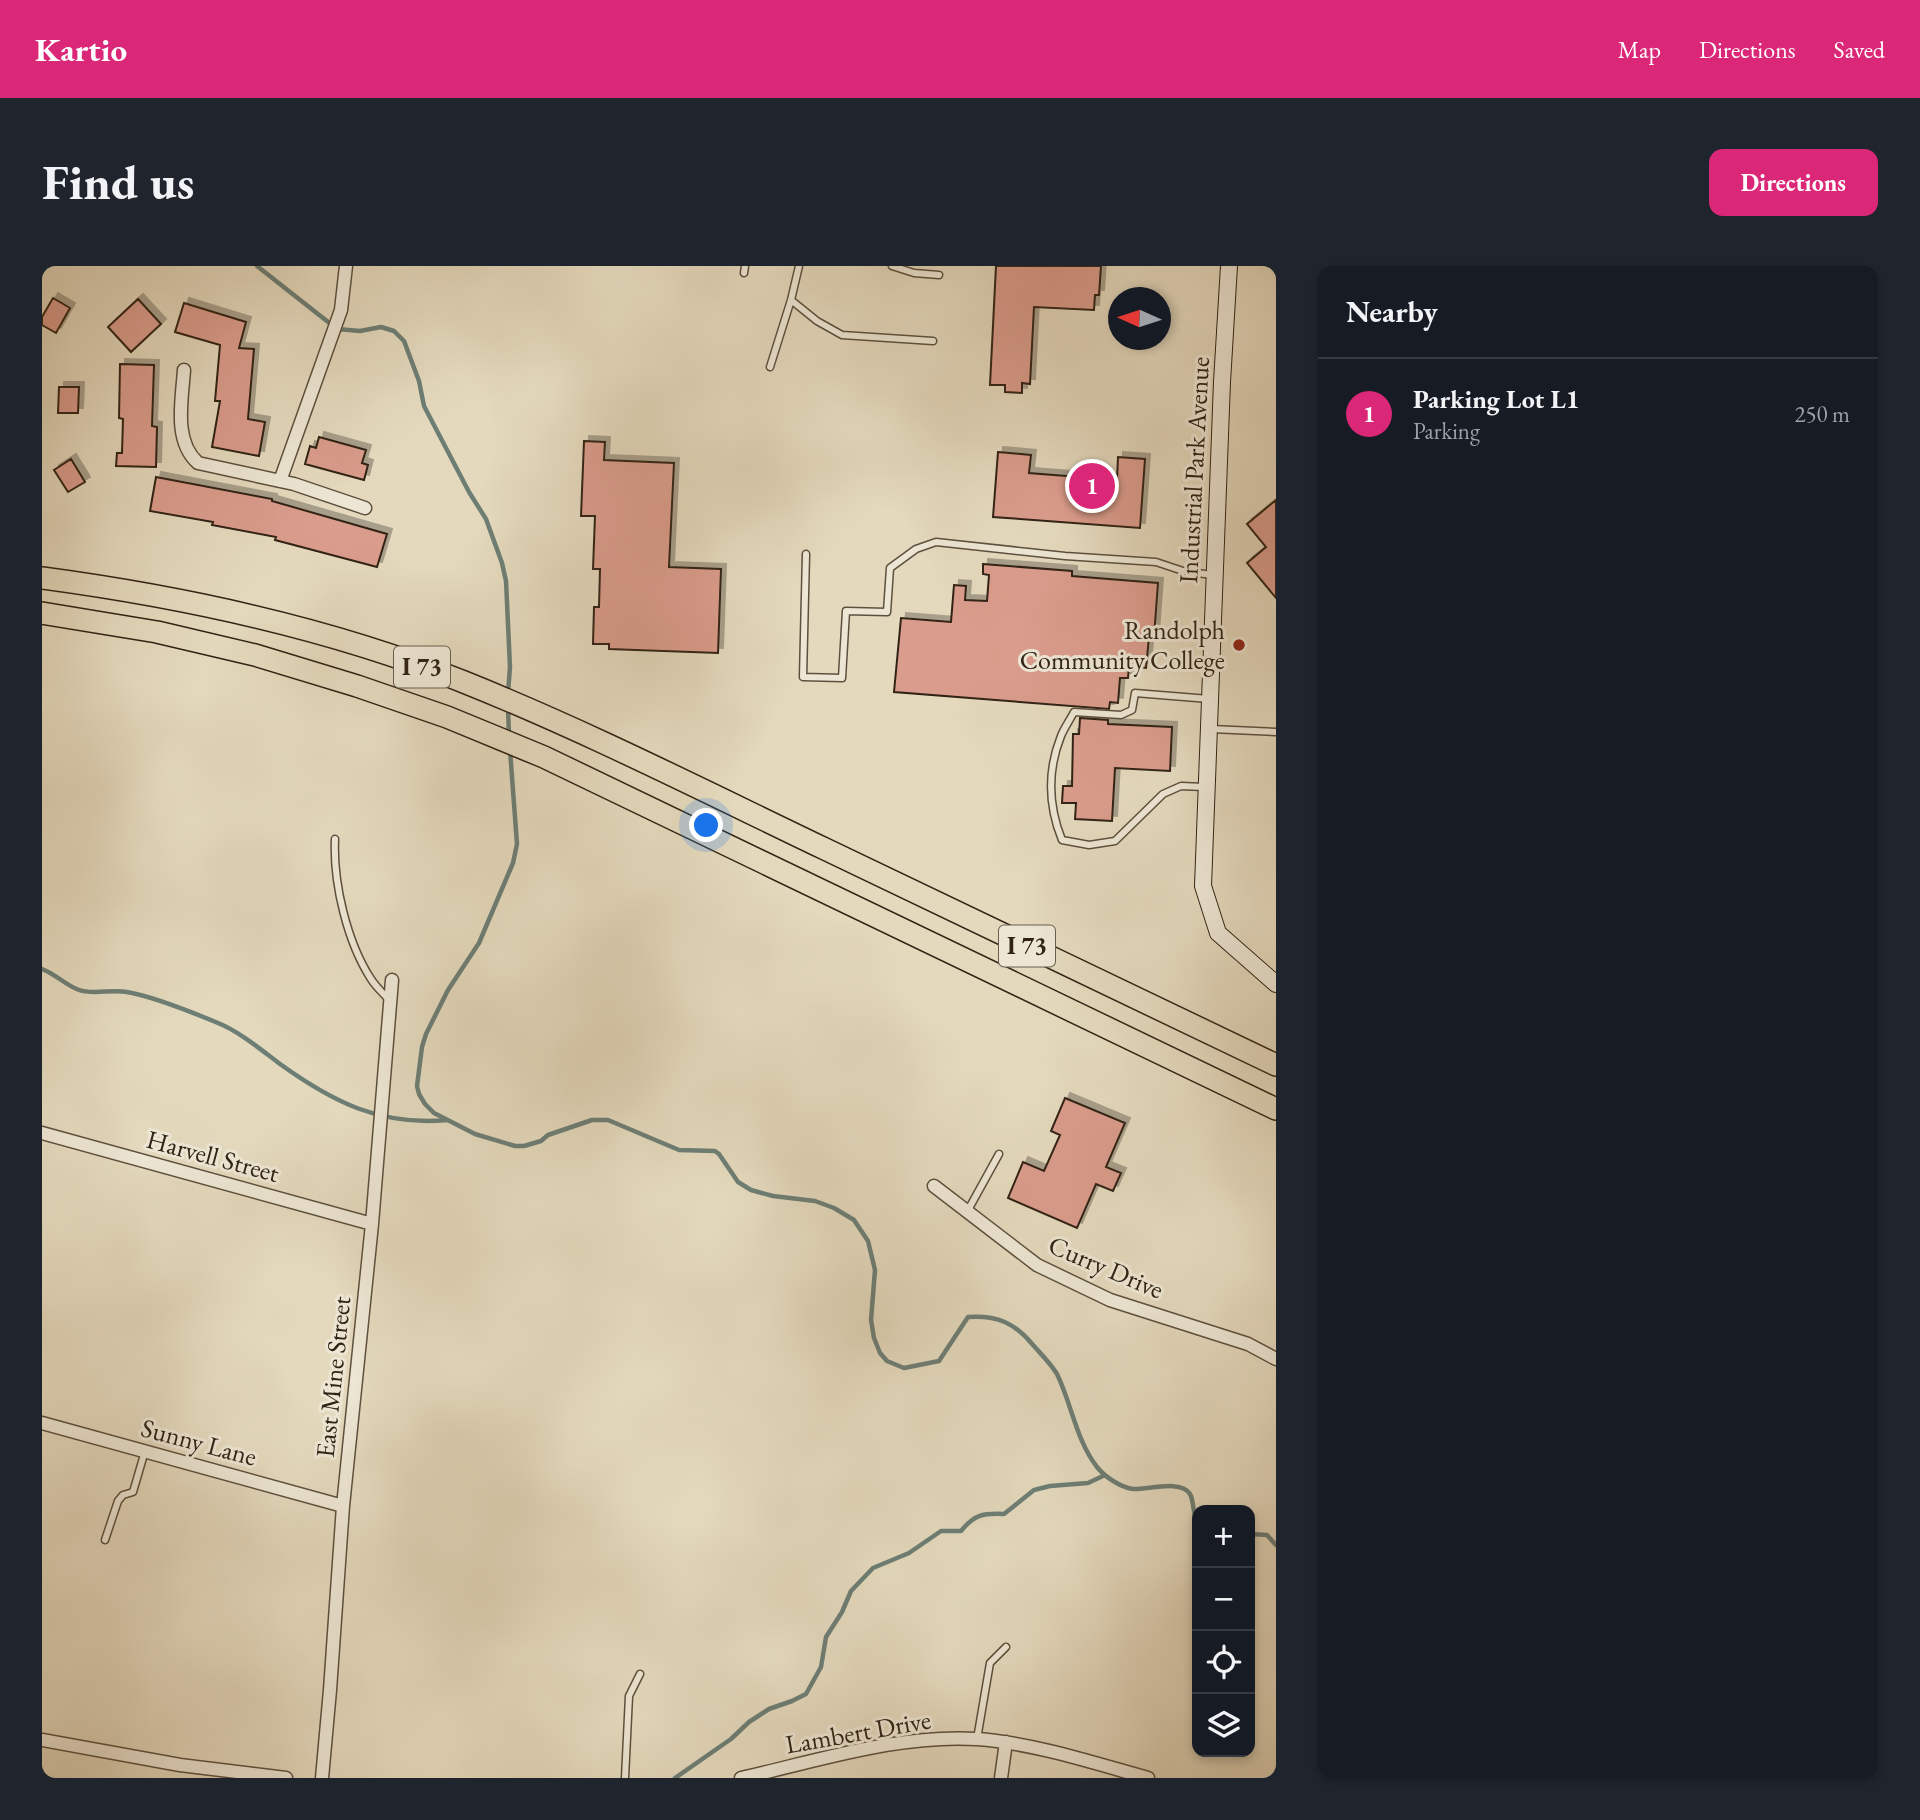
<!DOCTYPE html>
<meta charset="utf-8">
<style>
:root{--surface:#171b24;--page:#20242c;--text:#f1f3f6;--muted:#9ea1a6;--line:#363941;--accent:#db2777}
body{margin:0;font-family:"EB Garamond",serif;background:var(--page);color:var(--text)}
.controls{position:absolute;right:21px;bottom:21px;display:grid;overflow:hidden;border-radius:14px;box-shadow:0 4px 10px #0003}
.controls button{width:63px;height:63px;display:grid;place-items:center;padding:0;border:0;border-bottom:2px solid var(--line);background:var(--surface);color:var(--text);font:35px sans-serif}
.compass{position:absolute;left:1066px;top:21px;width:63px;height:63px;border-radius:50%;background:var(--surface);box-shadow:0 4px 10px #0003;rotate:273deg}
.you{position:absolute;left:665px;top:560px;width:24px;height:24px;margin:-18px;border:5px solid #fff;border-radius:50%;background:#1a73e8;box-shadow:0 0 0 10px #1a73e833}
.badge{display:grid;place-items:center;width:46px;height:46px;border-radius:50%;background:var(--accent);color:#fff;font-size:23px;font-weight:700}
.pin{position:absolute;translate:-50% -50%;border:4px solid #fff;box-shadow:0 2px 7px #0006}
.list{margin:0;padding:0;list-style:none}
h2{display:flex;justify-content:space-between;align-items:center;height:91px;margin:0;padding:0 28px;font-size:30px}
h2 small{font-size:23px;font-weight:400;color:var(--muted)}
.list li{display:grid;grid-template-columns:46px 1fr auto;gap:21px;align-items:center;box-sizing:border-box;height:112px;padding:0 28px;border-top:2px solid var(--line)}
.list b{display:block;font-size:26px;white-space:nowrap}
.list p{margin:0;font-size:23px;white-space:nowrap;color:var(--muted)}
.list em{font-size:23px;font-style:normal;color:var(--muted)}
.icon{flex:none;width:38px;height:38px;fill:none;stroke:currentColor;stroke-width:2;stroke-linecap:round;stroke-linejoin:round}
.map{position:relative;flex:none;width:1234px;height:1512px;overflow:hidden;border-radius:14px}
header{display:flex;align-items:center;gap:42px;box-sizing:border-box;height:98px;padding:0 35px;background:var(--accent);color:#fff}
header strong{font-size:33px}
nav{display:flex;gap:38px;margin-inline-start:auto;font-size:24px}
.intro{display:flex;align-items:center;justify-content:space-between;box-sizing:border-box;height:168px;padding:0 42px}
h1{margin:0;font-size:49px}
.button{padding:18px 32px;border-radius:14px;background:var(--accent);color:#fff;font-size:24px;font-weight:700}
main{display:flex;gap:42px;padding:0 42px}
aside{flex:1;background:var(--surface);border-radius:14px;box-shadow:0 4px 10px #0003}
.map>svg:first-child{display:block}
</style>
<header>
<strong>Kartio</strong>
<nav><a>Map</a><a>Directions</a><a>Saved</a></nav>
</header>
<div class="intro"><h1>Find us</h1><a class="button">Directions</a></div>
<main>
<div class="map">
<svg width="1234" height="1512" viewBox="0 0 1234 1512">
<defs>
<filter id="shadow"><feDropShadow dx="5" dy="-5" stdDeviation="0" flood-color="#0004"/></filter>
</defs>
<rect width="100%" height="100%" fill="#e4d9bd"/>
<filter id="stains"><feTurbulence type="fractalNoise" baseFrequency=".00286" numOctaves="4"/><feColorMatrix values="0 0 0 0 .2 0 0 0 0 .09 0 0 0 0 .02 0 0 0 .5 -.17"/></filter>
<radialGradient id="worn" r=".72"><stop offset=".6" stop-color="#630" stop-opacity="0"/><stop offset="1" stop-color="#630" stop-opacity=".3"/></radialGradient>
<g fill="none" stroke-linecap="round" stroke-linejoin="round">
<!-- stream -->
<path stroke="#6d7e75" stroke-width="4.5" d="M215,0L295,63L318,65L339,61L352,65L362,75L377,115L382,140L427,226L444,253L460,297L464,315L468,401L466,427
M466,443L467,469
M468,484L475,578L471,597L437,677L406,724L384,768L380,781L375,820L377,828L383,838L392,847L433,868L473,880H482L499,875L506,869L550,854H566L637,884L673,885L677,888L696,916L709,924L731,930L773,935L792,942L812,954L826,975L833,1004L829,1054L832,1072L838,1087L845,1095L862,1102L897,1095L926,1051C955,1049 973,1057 991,1079C999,1088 1009,1098 1015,1108C1030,1139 1034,1174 1055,1201C1063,1211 1078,1221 1091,1223C1105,1224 1139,1213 1148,1228C1152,1235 1150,1245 1155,1253
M0,703C14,708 23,719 37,724C51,729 70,723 85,726C109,730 152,747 176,757C198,766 218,783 238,798C291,836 338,860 405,854
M1208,1268L1225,1269L1234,1279
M633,1512L689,1473L707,1456L727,1443L750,1435L764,1428L779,1401L784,1371L800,1346L809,1325L831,1302L867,1287L899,1265H919C932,1249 940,1247 962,1248L992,1224L1008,1220L1046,1217L1063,1209"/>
</g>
<!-- building -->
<path fill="#da9c8c" stroke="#302314" stroke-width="2" filter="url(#shadow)" d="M954,0H1059L1057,29H1053L1052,44L992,41L988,118L980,117V127L963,126V119H948Z
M11,32L28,42L14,67L0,59V51Z
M96,33L119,58L89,86L66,61Z
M142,37L204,56L197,82L212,83L206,153L223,156L217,190L170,181L178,135H173L178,79L133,66Z
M78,98L112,99L110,160L115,161L114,201L74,200L75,187H80L81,153L77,152Z
M17,121H37L36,147H16Z
M277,171L324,184L320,197L326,199L322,214L263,198L268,180L274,182Z
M542,175L563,176L562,194L632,197L627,301L679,303L676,387L567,383V378H551L552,341H557L558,303H551L553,250H539Z
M956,186L989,189L987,207L1075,214L1076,191L1103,193L1098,262L951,251Z
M29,193L43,216L26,226L12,204Z
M114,211L230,233V235L345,268L335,301L233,274L234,271L170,259L171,256L108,245Z
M1234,234V332L1205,297L1224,281L1205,258Z
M941,298L1030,305V310L1116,317L1112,371H1107L1104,402L1087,400L1086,412H1078L1076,437L1068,436L1067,443L852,426L859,352L909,356L912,319L924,320L923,334L945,335L947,309L941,308Z
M1038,452L1066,454V458L1130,461L1128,505L1073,502L1070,555L1033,553L1034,537H1020L1021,520H1030L1031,468H1037Z
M1023,832L1083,857L1064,901L1079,907L1071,925L1054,918L1035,962L966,932L981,896L1002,905L1018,869L1009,865Z"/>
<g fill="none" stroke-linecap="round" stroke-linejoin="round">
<!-- lane casing -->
<g stroke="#5d503e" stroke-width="9">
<path id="lane" d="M850,0L872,7L897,9
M702,7L703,0
M749,34L775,55L800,69L891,75
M728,101L749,34L757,0
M764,288L761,411L800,412L804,345L845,346L848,302L874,283L894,276L1023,290L1114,296L1141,305L1170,309
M1169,463L1234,466
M1162,521L1139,520L1121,528L1073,575L1047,579L1020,574C1006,539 1005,505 1019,470C1022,462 1028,454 1032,446L1079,449L1090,444L1093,427L1167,433
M293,573C291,617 305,676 329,713C334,721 341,727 347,734
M925,946L957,888
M63,1274L76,1235L81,1229L91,1226L103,1185
M935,1473L948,1397L964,1381
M583,1512L587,1430L598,1408"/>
</g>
<!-- street casing -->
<g stroke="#5d503e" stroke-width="15">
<path id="street" d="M142,104C140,134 131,175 156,197L252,218L323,242
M238,215L299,44L304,0
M0,867L330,958
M892,920L995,999L1068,1034L1206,1078L1234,1093
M0,1157L301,1240
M0,1474L138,1499L244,1512
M280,1512L288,1424L301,1240L330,958L350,714
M699,1512C776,1495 856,1468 935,1473C991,1477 1052,1497 1106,1512
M959,1512L964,1476"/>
</g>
<!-- secondary casing -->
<g stroke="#302314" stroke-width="18">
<path id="secondary" d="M1187,0L1180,116L1161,620L1176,667L1234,718"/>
</g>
<!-- highway casing -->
<g stroke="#302314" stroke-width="24">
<path id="highway" d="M0,312C142,331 288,362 422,416C544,465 662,525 781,582C932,654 1083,726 1234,799
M0,347L115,366L213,389L315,420L405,451L502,491L1234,843"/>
</g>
<!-- lane -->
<use href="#lane" stroke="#ede6d4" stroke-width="6"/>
<!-- street -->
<use href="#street" stroke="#ede6d4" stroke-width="12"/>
<!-- secondary -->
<use href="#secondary" stroke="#ede6d4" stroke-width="16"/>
<!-- highway -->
<use href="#highway" stroke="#e4d9bd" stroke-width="21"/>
</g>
<!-- markers -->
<circle fill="#8f2418" stroke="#ede6d4" stroke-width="2.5" cx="1197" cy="379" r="7"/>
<g text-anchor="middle" stroke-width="6" stroke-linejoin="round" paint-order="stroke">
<!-- shield labels -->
<g fill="#ede6d4" stroke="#695e4e" stroke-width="2">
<rect x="352" y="380.5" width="56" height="41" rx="5"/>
<rect x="957" y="659.5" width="56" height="41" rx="5"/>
</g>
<g font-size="24" font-weight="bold" fill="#302314">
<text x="380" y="409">I 73</text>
<text x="985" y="688">I 73</text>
</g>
<!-- street labels -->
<g font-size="26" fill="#302314" stroke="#ede6d4">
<text transform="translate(1152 204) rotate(-87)" y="9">Industrial Park Avenue</text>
<text transform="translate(171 890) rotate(15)" y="9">Harvell Street</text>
<text transform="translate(1064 1001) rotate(23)" y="9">Curry Drive</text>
<text transform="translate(291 1111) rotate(-84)" y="9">East Mine Street</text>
<text transform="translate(157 1176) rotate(15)" y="9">Sunny Lane</text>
<text transform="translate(816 1466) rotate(-10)" y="9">Lambert Drive</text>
</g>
<!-- poi labels -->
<g font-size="26" fill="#302314" stroke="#ede6d4" text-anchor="end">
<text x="1183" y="373">Randolph<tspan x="1183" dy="30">Community College</tspan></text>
</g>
</g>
<rect width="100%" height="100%" filter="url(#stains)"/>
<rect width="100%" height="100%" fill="url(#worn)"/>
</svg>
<div class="controls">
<button>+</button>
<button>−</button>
<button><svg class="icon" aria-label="locate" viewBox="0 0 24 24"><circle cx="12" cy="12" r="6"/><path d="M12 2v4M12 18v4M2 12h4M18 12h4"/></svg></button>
<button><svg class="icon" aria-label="layers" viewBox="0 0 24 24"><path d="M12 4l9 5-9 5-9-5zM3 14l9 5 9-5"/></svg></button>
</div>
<svg class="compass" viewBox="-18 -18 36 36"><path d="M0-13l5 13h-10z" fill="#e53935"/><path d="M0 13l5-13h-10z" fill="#9ea1a6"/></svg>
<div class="you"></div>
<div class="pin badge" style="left:1050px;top:220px">1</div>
</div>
<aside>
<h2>Nearby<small></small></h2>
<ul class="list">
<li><span class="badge">1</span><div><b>Parking Lot L1</b><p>Parking</p></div><em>250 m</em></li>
</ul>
</aside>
</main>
